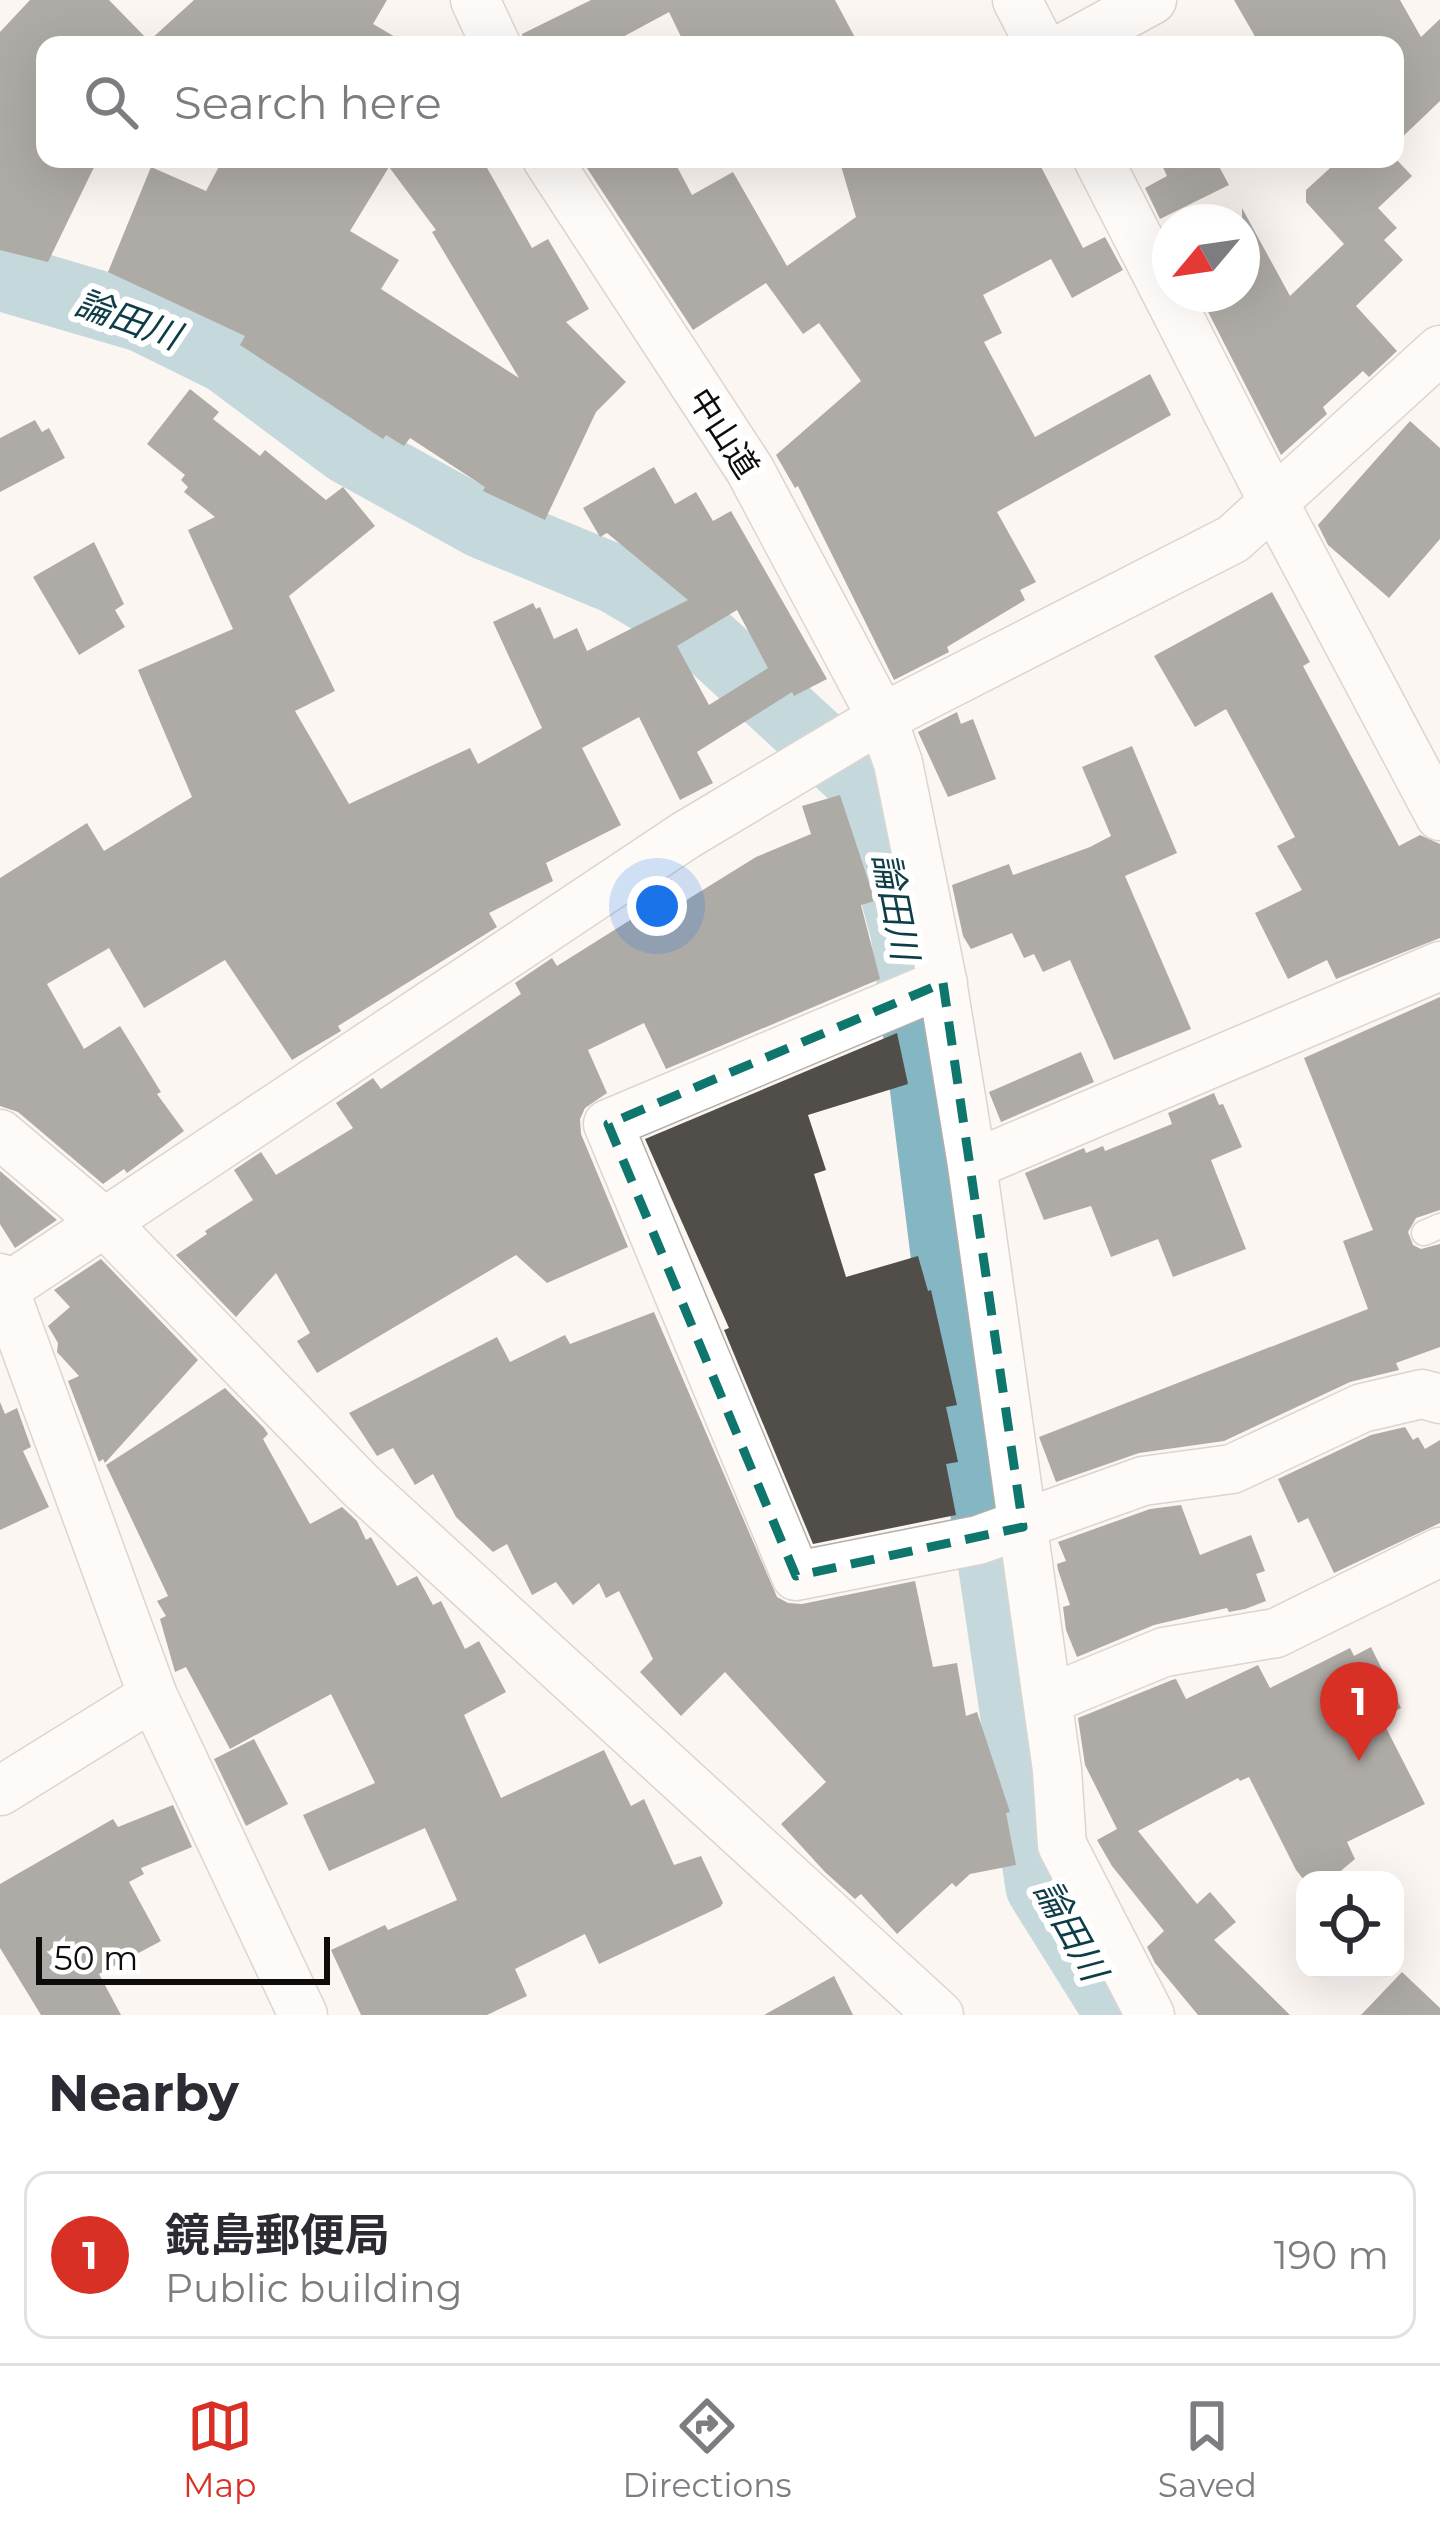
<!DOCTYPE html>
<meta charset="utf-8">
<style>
:root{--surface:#fff;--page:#f2f2f3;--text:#2b2b33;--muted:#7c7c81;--line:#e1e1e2;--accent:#d93025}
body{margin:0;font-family:Montserrat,"Noto Sans JP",sans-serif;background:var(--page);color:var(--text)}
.controls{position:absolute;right:36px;bottom:36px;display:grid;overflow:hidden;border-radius:24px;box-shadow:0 12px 48px #0002}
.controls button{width:108px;height:108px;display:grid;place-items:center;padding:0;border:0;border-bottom:3px solid var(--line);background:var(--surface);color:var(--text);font:60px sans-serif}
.compass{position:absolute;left:1152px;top:204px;width:108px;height:108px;border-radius:50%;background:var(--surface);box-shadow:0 12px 48px #0002;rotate:241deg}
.scale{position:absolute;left:36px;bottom:30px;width:294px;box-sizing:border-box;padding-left:12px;border:6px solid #0f0d0c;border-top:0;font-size:33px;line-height:42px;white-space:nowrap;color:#0f0d0c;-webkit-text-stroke:9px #fff;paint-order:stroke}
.you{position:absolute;left:657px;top:906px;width:42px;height:42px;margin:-30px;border:9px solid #fff;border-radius:50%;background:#1a73e8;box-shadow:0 0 0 18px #1a73e833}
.badge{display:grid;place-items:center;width:78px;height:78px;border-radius:50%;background:var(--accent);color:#fff;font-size:39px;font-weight:700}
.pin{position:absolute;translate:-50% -99px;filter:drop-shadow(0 3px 6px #0008)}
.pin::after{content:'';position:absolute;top:63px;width:42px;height:36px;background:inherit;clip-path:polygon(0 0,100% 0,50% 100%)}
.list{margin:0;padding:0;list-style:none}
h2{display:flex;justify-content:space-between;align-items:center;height:156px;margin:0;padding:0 48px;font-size:51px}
h2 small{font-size:39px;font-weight:400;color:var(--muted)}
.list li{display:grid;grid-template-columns:78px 1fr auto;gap:36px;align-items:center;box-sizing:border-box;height:168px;margin:0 24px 24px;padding:0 24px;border:3px solid var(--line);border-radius:24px}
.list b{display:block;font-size:45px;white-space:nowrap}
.list p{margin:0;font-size:39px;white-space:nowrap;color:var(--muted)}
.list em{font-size:39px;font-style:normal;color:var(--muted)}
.icon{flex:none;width:66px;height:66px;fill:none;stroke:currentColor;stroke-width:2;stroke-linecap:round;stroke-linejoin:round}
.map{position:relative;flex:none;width:1440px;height:2015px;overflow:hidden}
.search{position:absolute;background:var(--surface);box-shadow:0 12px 48px #0002;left:36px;right:36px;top:36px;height:132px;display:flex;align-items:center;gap:30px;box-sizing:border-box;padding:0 42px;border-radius:24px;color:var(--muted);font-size:45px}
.sheet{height:348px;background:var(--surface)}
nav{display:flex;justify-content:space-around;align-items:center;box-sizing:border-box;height:168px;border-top:3px solid var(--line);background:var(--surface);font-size:33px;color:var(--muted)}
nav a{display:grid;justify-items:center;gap:6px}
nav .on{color:var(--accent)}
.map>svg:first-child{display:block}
</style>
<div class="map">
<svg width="1440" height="2015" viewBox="0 0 1440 2015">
<rect width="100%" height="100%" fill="#fcf6f3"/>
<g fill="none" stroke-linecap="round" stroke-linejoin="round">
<!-- river -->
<path stroke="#84b6c3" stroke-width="69" d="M0,276L143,318L226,359L348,450L482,524L615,579L685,620L872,792L871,805L905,933L966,1422L975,1446L1040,1887L1120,2015"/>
</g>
<!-- building -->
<path fill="#514e4a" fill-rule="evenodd" d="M30,0H109L149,41L194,0H387L373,24L409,45H45V159H98L48,262L0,250V32Z
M591,0H835L859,45H685L669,12L608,45H524L522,34Z
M1234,0H1400L1421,37L1440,19V101L1395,144V45H1260Z
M223,159H482L532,248L548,239L589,309L566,322L626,382L596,412L545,520L483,491L485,487L410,438L404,446L386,435L383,439L240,345L245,336L108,272L151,167L206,191ZM389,167L436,230L432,232L519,378L381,289L399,260L350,231Z
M581,159H673L692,195L733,172L787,266L856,217L839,159H1037L1083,248L1105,237L1123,270L1072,298L1051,259L983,295L1002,333L984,342L1035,437L1150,374L1171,415L997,512L1036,582L1020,590L1025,600L947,647L949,652L894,680L798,486L795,488L776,455L861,381L819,323L803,334L766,283L693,330Z
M1159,159H1215L1229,185L1160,219L1145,188L1167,176Z
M1340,159H1396L1412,176L1378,208L1397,228L1384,240L1403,260L1356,306L1397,351L1369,377L1363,371L1323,407L1327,414L1281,455L1199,294H1242V208L1290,296L1344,244L1306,202V190Z
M190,389L219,412L213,419L260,456L265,450L326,500L343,487L375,526L289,596L335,691L295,711L349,804L470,748L478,764L542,728L493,622L533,603L536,609L540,607L554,639L577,628L587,651L688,600L607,533L600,537L583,508L654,467L675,504L696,492L713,521L731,511L827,679L794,696L792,692L697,752L713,783L680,800L639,717L582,748L621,825L546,863L553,881L489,913L497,927L338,1026L341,1031L292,1060L225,960L144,1008L109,948L47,984L84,1049L120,1026L161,1092L157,1094L184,1131L127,1173L124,1169L103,1184L18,1112L0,1106V878L87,823L104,851L192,797L138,670L233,629L188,530L215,517L184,492L188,487L181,480L185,475L147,444ZM737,610L768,668L709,705L677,646Z
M35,420L42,432L49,428L65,458L0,492V438Z
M1410,421L1440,448V539L1389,598L1328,545L1318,525Z
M94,542L124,604L115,610L125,627L79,655L33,577Z
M1272,592L1310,662L1303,666L1399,846L1420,835L1440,844V938L1336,979L1327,960L1288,979L1255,913L1302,890L1277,846L1295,837L1226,709L1195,727L1154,656Z
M957,712L961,724L973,719L996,779L948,797L918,732Z
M1132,746L1177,853L1125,876L1191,1029L1114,1060L1070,960L1043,972L1034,954L1024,958L1012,933L971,949L963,936L952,885L1009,864L1013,875L1090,847L1111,836L1082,767Z
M840,795L875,901L861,905L880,979L666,1069L644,1023L588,1050L607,1093L585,1108L580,1119L581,1134L628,1247L547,1283L516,1255L317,1373L297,1341L310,1333L276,1273L236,1317L176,1255L207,1234L205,1231L253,1200L234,1170L261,1152L276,1175L353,1128L336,1103L373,1078L381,1089L521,994L515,983L552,958L557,966L651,907L645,897L671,879L685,901L756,857L811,834L802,806Z
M1440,997V1210L1416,1218L1408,1232L1413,1245L1421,1249L1440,1244V1347L1396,1363L1399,1370L1350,1382L1224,1441L1139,1453L1056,1482L1039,1437L1368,1309L1343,1241L1373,1230L1304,1058Z
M897,1033L908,1084L808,1115L826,1170L814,1174L846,1277L918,1256L928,1291L931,1290L957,1405L946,1407L958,1462L946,1464L956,1515L813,1544L724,1330L729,1328L645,1139Z
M1081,1052L1094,1082L1001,1122L989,1092Z
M1214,1093L1219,1105L1223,1104L1242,1147L1211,1160L1246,1249L1173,1277L1158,1239L1111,1257L1091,1206L1044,1220L1025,1173L1084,1148L1086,1153L1103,1146L1105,1151L1172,1124L1168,1113Z
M0,1171L57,1220L15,1248L0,1224Z
M101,1259L198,1360L105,1463L103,1459L99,1462L68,1381L79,1376L57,1352L58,1343L48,1326L70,1307L54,1290Z
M654,1312L777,1597L788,1603L802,1604L915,1581L933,1667L957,1663L966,1716L977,1712L1010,1812L1006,1813L1016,1865L970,1874L956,1887L952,1883L897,1934L861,1894L855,1899L825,1872L781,1824L826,1782L725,1672L681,1716L640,1672L653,1659L619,1591L606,1598L599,1583L573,1605L556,1582L532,1595L507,1544L493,1552L456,1517L433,1474L415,1485L393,1448L377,1456L349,1413L497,1337L510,1362L565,1335L570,1344Z
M225,1388L264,1428L268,1434L263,1439L310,1524L342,1507L357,1521L366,1540L371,1537L397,1586L417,1576L433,1605L441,1601L465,1649L479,1641L506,1692L464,1715L501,1798L604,1750L631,1806L644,1799L674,1865L701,1856L723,1903L720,1907L599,1964L585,1934L515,1969L527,1996L487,2015H361L331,1950L385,1925L388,1930L457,1900L425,1828L329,1871L303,1815L375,1783L331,1694L230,1749L186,1667L175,1672L160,1619L166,1616L157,1601L168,1596L106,1465Z
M0,1402L5,1414L17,1408L31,1447L23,1451L49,1507L0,1530Z
M1405,1427L1413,1440L1418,1437L1425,1449L1440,1440V1523L1334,1573L1308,1518L1298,1523L1278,1479L1371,1435Z
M1181,1505L1200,1555L1251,1535L1265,1571L1256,1574L1266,1601L1245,1609L1229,1612L1227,1608L1154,1625L1077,1657L1066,1630L1063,1607L1070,1605L1058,1570L1057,1564L1066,1561L1058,1542L1150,1509Z
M1371,1647L1401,1708L1381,1718L1425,1804L1347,1842L1355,1859L1330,1880H1304L1296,1870L1249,1777L1240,1781L1238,1778L1138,1831L1197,1904L1210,1892L1236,1922L1214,1940L1290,2015H1198L1155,1963L1147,1947L1164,1931L1112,1866L1097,1840L1117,1829L1085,1765L1078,1718L1172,1680L1176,1679L1186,1699L1258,1665L1270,1688L1350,1648L1354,1656Z
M254,1739L288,1804L246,1826L214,1759Z
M173,1805L192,1847L141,1868L144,1874L129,1882L161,1941L99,1974L121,2015H41L0,1948V1884L113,1819L118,1827Z
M1402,1972L1440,2008V2015H1361Z
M834,1976L853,2015H764Z"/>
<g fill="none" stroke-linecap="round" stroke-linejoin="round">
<!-- lane casing -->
<g stroke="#b3aeaa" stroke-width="27">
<path id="lane" d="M1424,1233L1440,1226"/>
</g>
<!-- street casing -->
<g stroke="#b3aeaa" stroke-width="51">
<path id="street" d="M475,0L496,45
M1017,0L1040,45
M1069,45L1152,0
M547,159L750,470L882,718L898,763L941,975L972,1165L1057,1770L1062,1845L1150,2015
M1098,159L1275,505L1440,816
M943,983L608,1124L796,1576L978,1540L1143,1481L1232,1469L1362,1408L1422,1394L1440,1399
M0,1134L104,1222L360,1485L939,2015
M972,1165L1440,966
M0,1278L153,1696L303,2015
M0,1292L686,835L882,718L1233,539L1440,350
M1047,1700L1164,1652L1276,1633L1440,1552
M0,1791L153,1696"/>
</g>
<!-- lane -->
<use href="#lane" stroke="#fff" stroke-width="24"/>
<!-- street -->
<use href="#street" stroke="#fff" stroke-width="48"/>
</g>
<!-- marked area -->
<path d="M0 0H1440V2015H0ZM943,983L1023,1527L796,1576L608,1124Z" fill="#fcf6f3" fill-opacity=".55" fill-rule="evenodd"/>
<path fill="none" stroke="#0f766e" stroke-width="9" stroke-dasharray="24 15" stroke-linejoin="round" d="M943,983L1023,1527L796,1576L608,1124Z"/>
<g text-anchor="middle" stroke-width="12" stroke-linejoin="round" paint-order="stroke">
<!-- street labels -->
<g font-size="33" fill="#0f0d0c" stroke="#fff">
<text transform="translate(724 433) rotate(57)" y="12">中山道</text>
</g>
<!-- water labels -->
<g font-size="36" font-style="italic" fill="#0f3d47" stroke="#fff">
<text transform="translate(128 319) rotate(20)" y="13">論田川</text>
<text transform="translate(896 906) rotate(79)" y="13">論田川</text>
<text transform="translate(1071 1930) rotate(61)" y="13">論田川</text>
</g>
</g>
</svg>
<div class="controls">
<button><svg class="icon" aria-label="locate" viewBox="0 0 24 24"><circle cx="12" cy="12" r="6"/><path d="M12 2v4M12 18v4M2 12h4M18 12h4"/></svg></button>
</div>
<svg class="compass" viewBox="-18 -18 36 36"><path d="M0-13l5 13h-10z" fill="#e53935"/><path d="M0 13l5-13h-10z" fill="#7c7c81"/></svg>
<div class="scale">50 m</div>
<div class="you"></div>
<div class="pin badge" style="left:1359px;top:1761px">1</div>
<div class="search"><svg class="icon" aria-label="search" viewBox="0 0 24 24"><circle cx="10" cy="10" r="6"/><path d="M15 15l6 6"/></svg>Search here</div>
</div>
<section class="sheet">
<h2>Nearby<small></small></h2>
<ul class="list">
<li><span class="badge">1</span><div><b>鏡島郵便局</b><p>Public building</p></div><em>190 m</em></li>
</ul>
</section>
<nav>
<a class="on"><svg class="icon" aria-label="map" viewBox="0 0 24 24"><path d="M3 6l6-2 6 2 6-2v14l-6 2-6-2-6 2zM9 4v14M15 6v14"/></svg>Map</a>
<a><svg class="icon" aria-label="directions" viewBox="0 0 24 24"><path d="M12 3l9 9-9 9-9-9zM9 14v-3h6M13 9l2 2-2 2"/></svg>Directions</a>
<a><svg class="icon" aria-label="saved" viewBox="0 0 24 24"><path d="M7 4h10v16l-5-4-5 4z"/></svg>Saved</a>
</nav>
